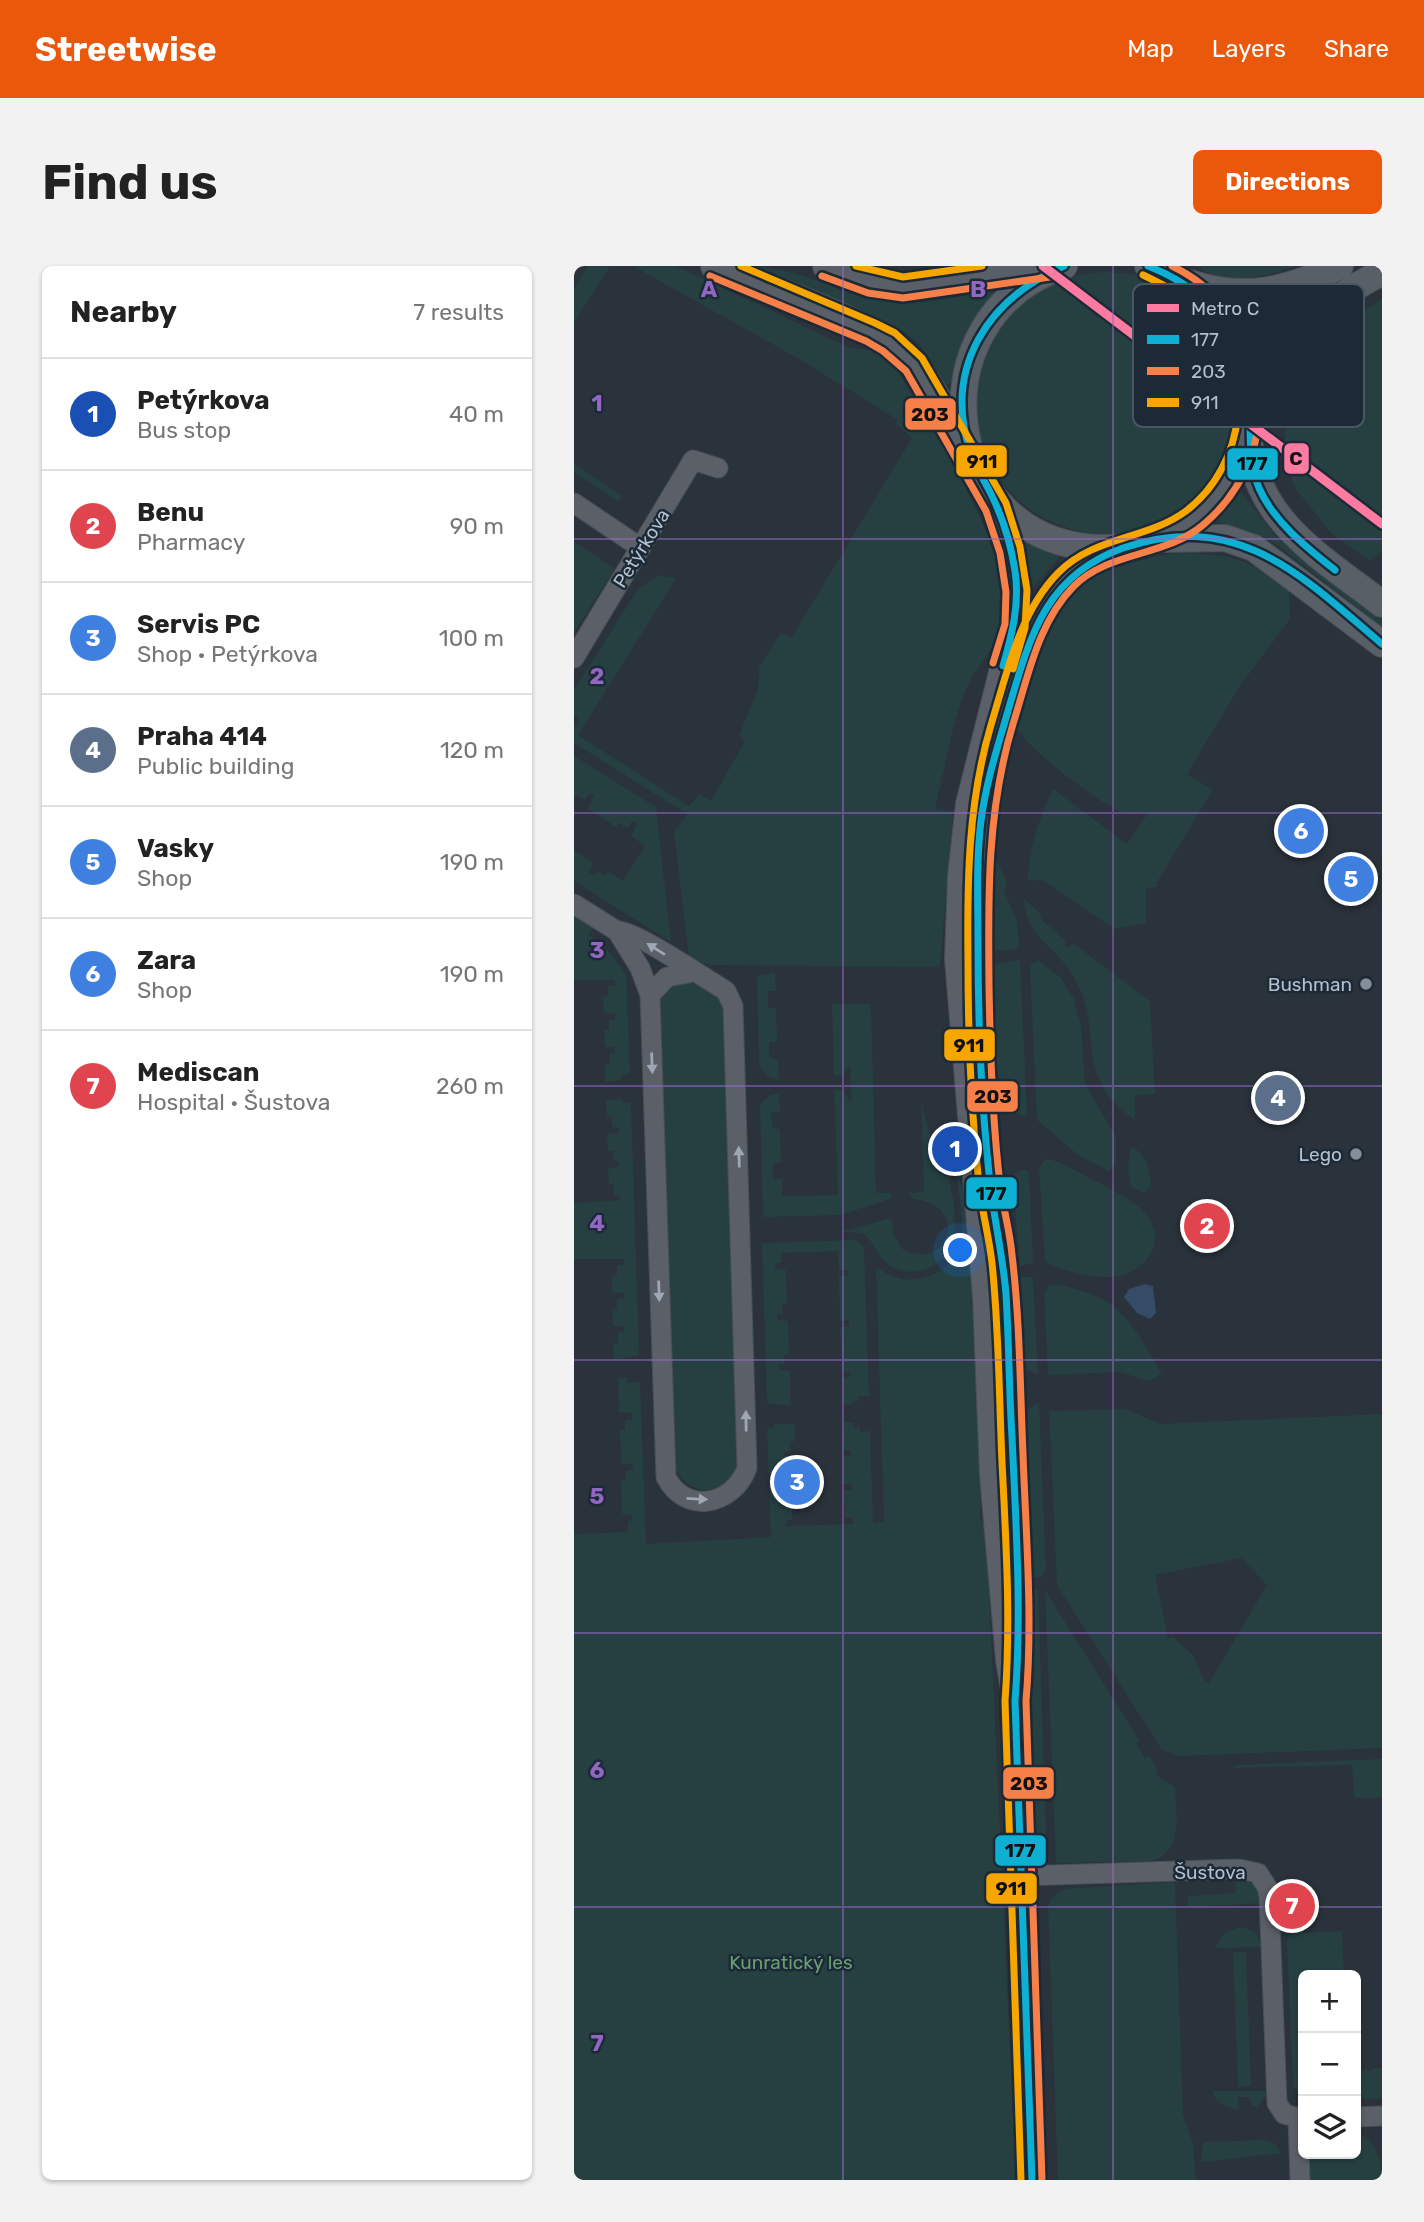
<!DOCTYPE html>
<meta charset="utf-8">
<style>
:root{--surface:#fff;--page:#f2f2f2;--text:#222;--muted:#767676;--line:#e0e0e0;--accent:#ea580c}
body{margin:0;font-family:Rubik,sans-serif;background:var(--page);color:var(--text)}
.controls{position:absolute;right:21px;bottom:21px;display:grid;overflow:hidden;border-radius:10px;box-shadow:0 2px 5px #0004}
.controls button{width:63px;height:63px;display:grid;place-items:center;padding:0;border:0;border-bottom:2px solid var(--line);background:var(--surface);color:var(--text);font:35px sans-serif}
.you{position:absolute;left:387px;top:985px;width:24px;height:24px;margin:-18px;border:5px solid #fff;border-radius:50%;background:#1a73e8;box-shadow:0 0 0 10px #1a73e833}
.badge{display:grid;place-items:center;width:46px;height:46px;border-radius:50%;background:var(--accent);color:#fff;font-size:23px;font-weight:700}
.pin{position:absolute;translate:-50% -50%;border:4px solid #fff;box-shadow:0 2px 7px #0006}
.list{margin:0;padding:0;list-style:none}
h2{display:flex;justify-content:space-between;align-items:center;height:91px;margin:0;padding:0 28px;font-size:30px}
h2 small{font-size:23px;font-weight:400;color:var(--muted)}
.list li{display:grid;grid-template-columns:46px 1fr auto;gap:21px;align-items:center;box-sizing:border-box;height:112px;padding:0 28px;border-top:2px solid var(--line)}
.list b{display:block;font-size:26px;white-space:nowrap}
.list p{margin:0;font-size:23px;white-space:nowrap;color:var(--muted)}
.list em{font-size:23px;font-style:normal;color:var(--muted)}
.icon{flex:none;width:38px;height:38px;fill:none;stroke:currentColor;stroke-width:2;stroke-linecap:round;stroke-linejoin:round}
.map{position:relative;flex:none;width:808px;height:1914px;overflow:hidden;border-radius:10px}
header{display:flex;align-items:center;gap:42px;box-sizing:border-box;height:98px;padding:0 35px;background:var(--accent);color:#fff}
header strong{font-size:33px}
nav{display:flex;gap:38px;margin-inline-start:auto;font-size:24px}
.intro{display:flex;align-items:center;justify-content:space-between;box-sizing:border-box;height:168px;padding:0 42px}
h1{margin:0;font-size:49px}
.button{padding:18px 32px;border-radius:10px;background:var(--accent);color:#fff;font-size:24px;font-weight:700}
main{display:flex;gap:42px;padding:0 42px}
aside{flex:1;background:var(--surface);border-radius:10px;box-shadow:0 2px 5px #0004}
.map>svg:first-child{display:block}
</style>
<header>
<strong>Streetwise</strong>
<nav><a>Map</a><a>Layers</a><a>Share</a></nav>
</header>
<div class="intro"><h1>Find us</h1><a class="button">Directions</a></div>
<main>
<aside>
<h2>Nearby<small>7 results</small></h2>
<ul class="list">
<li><span class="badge" style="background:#1a4fb4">1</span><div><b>Petýrkova</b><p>Bus stop</p></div><em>40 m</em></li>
<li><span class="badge" style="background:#e0444e">2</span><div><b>Benu</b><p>Pharmacy</p></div><em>90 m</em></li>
<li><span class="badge" style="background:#3f7fe0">3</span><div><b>Servis PC</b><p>Shop · Petýrkova</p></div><em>100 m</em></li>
<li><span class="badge" style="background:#5c6f8a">4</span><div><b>Praha 414</b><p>Public building</p></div><em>120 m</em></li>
<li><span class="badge" style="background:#3f7fe0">5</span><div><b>Vasky</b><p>Shop</p></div><em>190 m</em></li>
<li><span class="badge" style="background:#3f7fe0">6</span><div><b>Zara</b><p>Shop</p></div><em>190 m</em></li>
<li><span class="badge" style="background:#e0444e">7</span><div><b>Mediscan</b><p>Hospital · Šustova</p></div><em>260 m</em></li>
</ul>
</aside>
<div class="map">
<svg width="808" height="1914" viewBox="0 0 808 1914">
<rect width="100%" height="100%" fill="#2a323b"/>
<!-- green -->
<path fill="#264042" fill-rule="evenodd" d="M14,0H36L0,57V23Z
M59,0H102L274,81L299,85L321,100C355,161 449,294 427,363C420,385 401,402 392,423C377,460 371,503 361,542L379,546L366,701L136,699L115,692L100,566L113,548L0,477V462L5,453L0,449V424L64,323L84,309L100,312L102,313L4,469L115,540L126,528L137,535L171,475L165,469L184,423L185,401L207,367L218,371L338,172L322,158L324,154L227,94Z
M175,0C218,0 258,23 300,33C338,42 380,32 418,24L421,29L410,45L380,115L372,119L345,77L315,57Z
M622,0H722C691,11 652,21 622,0Z
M402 137a131 131 0 1 1 262 0a131 131 0 1 1-262 0Z
M808,33V285L796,295L756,266L722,223L712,200L710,146L716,108L735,81Z
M0,198L48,230L44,235L0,206Z
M666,225L704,273L808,354V361L701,277L688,270L642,255Z
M0,275L41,303L0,366Z
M451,275L484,288L485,292L455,326Z
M598,287C649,287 676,290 715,325L716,353L666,420L613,508L639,524L583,616V621L572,622V657L540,663L470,615L454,614C455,581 465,553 479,523L553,578L574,547C566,546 555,548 547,546C527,538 446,479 442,458C435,429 476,342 498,322C524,300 566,295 598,287Z
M0,490L82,541L97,676L0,615V584L19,597L15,607L20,609L23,605L31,610L34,606L49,615L71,580L57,570L63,557L58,555L54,562L45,557L42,561L14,543L20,530L16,527L11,534L2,529L0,533Z
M413,578L433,615L430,625L443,655L445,680L439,684H411Z
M450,632L468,650L467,653L492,675L490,679L494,682L499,677L576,735L581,828L561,829V854C493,805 535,765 497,707C478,676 452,673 450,632Z
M0,649L19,661L15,668L32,682L52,708L56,808H48V814L31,816V798H36V788L41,787V781H31L30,764H35V754H41V748L30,747L29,731L34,730V720H41V714H0Z
M446,694L453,848L451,851L435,844L431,839L417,775V699Z
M464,694L487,712L500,733L507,761L511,818L542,871V898L535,905L504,889L463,854L456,704L457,698Z
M201,707L202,725H194V742H202L203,776H195V792L204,793L205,813L196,812L185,800L183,710Z
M117,714L150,736L169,1191C154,1233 115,1236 97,1195L81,733L88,721Z
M258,738H297L302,927H318L316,933L266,949L189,951L186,838L197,829L205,828L206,846H197L198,862L206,863L207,897H199V913H208V930L264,929L260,824H268L277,836L276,799L268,810L260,809Z
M49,833V837H57L65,1089L40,1094L39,1077H44V1067L50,1066V1060H39L38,1043H43V1033L50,1032V1027L38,1026V1010L43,1009V999H50V993H0V937L46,934L45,929H40V919L35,918L34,903L45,901V895H39V885H34L33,868L45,867V861H38V851H33L32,834Z
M347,836L365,899L372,898C379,932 395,989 352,1003C340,1007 327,1007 316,1000C304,992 300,976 289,967L267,966L317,952L320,969L328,983C377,1008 396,937 339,933L334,927L350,926Z
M556,881C573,886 577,905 577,921L570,927L557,921L554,904Z
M472,893C489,895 507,908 521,915C537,923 565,936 575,952C589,975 578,995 555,1007C536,1017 489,1006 471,996L465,901Z
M451,903L455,906L459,997L446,1000L439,916L441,907Z
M382,905L394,938L401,1034L396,1036C418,1095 409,1188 406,1251L412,1261L442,1914H0V1268L54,1266V1255H59L58,1249L48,1248L47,1215L52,1214V1205L59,1204L58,1198L47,1197L46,1164H51V1154H58V1147L45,1146L44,1112H52L53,1117L66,1116L72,1278L197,1271L193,1163L200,1162V1158H221V1175L216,1176V1186L210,1187L211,1192L222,1193V1209L217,1210V1220H211V1226L223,1227V1243H218V1254H212V1260L279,1258V1252H271L270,1224H278V1218H269V1191L277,1190V1184H268L270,1156L279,1157V1162L286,1161V1166L296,1165L299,1257L310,1256L302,1001C318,1012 333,1017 352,1011C403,996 387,945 382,905Z
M282,974L290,981L295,1130H285V1135H279L278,1139L269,1138L268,1112L276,1111L277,1106L268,1105L266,1061L275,1060V1054L266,1055L265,1010L274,1009L273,1004H265L264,985L207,987V997H201V1003L212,1004L213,1037L208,1038L209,1048H203V1054L214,1055L215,1088H210V1099H205V1104L216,1105V1140L193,1137L188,977Z
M438,1011H459L464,1109L445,1099Z
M476,1019C487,1018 497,1022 508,1025C550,1036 567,1073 588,1108L574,1115L546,1106L474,1109L470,1027Z
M465,1136L472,1303L468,1311L452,1312L448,1147Z
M551,1143L586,1158L808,1148V1482L605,1490L588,1484L483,1319L475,1145ZM667,1292L693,1319L635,1417L631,1415L619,1389L599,1371L594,1372L581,1309Z
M451,1323H464L473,1596L459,1579Z
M471,1324L565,1474L562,1477L571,1492L575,1490L583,1502V1510L601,1521C602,1547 610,1585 578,1595L482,1597Z
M808,1493V1532H780L778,1499L659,1502L662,1499Z
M662,1613L681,1618L689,1637L614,1641V1630L662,1627Z
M601,1616L609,1848L619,1877L622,1914H484L474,1640L477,1632L489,1623Z
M668,1661L681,1666L689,1681L641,1682C647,1669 653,1664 668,1661Z
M768,1665L770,1709H729V1832L719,1819L713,1673L717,1667Z
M659,1686H672L677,1820L664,1821Z
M782,1802L798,1805L799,1802H808V1832L782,1833Z
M639,1825H695L683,1842L677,1838L676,1831H664L665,1844C653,1841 641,1838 639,1825Z
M782,1865C803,1876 807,1891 808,1914H735L736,1888H782Z
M690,1874L700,1877L707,1887L627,1896L629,1876Z"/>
<!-- water -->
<path fill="#344c67" d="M571,1018L579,1020L582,1047L576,1053L563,1047L550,1031L555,1023Z"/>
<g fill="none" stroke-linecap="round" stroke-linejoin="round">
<!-- minor casing -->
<g stroke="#484e55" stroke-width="21">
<path id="minor" d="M0,237L67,282
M0,392L119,194L144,202
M0,638L43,665L66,702L76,729L92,1211C111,1249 159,1240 173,1202L159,740L152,725C134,714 57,662 43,665
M76,729L93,711L120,706
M447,1610L665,1603L684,1607L693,1621L695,1630L703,1837L710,1848L729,1853
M782,1851L808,1850
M724,1853L726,1914"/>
</g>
<!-- tertiary casing -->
<g stroke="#484e55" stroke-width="26">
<path id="tertiary" d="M417,228C433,263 444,303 443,343L394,538L386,610L383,693L411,1031L418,1209L434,1394L441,1435L458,1914
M443,412C458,354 487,298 549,282
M406,559L404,693L407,810
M416,916L430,1005L445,1368"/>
</g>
<!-- secondary casing -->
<g stroke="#484e55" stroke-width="28">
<path id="secondary" d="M140,0C190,20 294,54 331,88C355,111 370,146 387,174
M252,0L297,17L329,22L469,2
M490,0C339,50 364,276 525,282C694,288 735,53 574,0
M616,17C673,36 714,23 766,0
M679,140C700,72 748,38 808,6
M675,171C679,254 749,292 808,338
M592,273L651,272L680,282L808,378"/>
</g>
<!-- minor -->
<use href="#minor" stroke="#5b6068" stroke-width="19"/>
<!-- tertiary -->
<use href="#tertiary" stroke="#5b6068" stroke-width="24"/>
<!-- secondary -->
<use href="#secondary" stroke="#595f67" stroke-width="26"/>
<!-- bus-1 casing -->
<g stroke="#1c2937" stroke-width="12">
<path id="bus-1" d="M574,0C630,22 675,68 676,131C677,162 673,193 685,222C700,256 732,281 761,304
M429,400C438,369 446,337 441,305C437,279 429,252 417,228C410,214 401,200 396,185C369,101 414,33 490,0
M458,1914L441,1435C448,1347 442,1259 438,1171C435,1124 435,1076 432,1028C429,990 420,954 416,916C407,837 404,756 404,676C404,636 402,595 407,555C412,515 425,477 436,438C457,367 473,309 549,282C664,243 727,309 808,378"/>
</g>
<!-- bus-2 casing -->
<g stroke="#1c2937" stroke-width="12">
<path id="bus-2" d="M136,10L292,75L309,85L332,105L412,245L426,287L432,326L431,358L419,397
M248,10L294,27L329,32L483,10
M468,1914L452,1435C459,1353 452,1271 449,1188C446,1121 446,1055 438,989C436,965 429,942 426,918C418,852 416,785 415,718C414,629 413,544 439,458C454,411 464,356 500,320C535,285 591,291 629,259C716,186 701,50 598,0"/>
</g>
<!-- bus-3 casing -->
<g stroke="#1c2937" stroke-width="12">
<path id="bus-3" d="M167,0L301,57L321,67L348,92L432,237L446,281L453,324L451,362L439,403
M282,0L329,11L408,0
M447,1914L431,1435C437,1355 432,1276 428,1196C425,1130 425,1063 418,997C415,971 408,945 405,919C397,845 394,770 394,696C393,614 394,537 417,459C433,407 445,347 484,307C520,270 573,274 612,245C672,200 684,103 629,48C611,30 592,20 569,9"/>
</g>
<!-- bus-1 -->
<use href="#bus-1" stroke="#0dafd3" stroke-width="7"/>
<!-- bus-2 -->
<use href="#bus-2" stroke="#f78048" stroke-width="7"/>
<!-- bus-3 -->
<use href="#bus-3" stroke="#f7a600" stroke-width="7"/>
<!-- metro-1 casing -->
<g stroke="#1c2937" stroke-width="14">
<path id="metro-1" d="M469,0L808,258"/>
</g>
<!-- metro-1 -->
<use href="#metro-1" stroke="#fd7aa0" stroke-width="9"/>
</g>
<!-- one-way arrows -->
<defs><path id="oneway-solid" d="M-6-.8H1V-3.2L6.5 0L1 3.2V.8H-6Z" transform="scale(1.75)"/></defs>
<g fill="#9ea7b3">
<use href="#oneway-solid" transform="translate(82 683) rotate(-148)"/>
<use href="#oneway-solid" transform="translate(78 797) rotate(88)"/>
<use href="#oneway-solid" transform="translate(165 891) rotate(-92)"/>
<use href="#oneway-solid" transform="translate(85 1025) rotate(88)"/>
<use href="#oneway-solid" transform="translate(172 1155) rotate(-91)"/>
<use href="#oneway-solid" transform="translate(123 1233) rotate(3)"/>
</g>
<!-- grid -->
<path fill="none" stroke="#9267c4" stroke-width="2" stroke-opacity="0.55" d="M269,0V1914M539,0V1914M0,273H808M0,547H808M0,820H808M0,1094H808M0,1367H808M0,1641H808"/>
<!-- markers -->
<g fill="#848e99" stroke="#1c2937" stroke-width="2.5">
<circle cx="792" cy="718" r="7"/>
<circle cx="782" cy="888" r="7"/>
</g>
<g text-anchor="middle" stroke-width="5" stroke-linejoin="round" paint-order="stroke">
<!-- street labels -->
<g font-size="19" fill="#b4bfcc" stroke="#1c2937">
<text transform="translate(67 282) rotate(-58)" y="7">Petýrkova</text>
<text x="636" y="1613">Šustova</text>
</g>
<!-- poi labels -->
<g font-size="19" fill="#b4bfcc" stroke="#1c2937" text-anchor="end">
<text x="778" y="725">Bushman</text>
<text x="768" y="895">Lego</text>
</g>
<!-- park labels -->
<g font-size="19" fill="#699f72" stroke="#1c2937">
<text x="217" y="1703">Kunratický les</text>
</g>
</g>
<!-- legend -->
<rect x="559" y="18" width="231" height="143" rx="10" fill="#1c2937" stroke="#4a5664" stroke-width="2"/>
<rect x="573" y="38" width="32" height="8" fill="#fd7aa0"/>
<rect x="573" y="69" width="32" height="9" fill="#0dafd3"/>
<rect x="573" y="101" width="32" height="8" fill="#f78048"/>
<rect x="573" y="132" width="32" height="9" fill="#f7a600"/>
<g font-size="19" fill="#b4bfcc">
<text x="617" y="49">Metro C</text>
<text x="617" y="80">177</text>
<text x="617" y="112">203</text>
<text x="617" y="143">911</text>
</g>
<g font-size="23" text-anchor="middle" font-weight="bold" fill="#9267c4" stroke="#1c2937" stroke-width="5" stroke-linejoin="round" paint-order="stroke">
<text x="135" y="31">A</text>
<text x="404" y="31">B</text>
<text x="23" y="145">1</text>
<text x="23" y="418">2</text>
<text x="23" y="692">3</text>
<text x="23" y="965">4</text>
<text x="23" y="1238">5</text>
<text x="23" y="1512">6</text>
<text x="23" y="1785">7</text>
</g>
<g stroke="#1c2937" stroke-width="2.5">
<rect x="330" y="131" width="53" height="34" rx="7" fill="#f78048"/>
<rect x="709" y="176" width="27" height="33" rx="7" fill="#fd7aa0"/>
<rect x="381" y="178" width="53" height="34" rx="7" fill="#f7a600"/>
<rect x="652" y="181" width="53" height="34" rx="7" fill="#0dafd3"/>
<rect x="369" y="762" width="53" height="34" rx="7" fill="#f7a600"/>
<rect x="392" y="814" width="53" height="33" rx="7" fill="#f78048"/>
<rect x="391" y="910" width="53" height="34" rx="7" fill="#0dafd3"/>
<rect x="428" y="1500" width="53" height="34" rx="7" fill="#f78048"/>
<rect x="420" y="1568" width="53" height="33" rx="7" fill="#0dafd3"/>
<rect x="411" y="1606" width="53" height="33" rx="7" fill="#f7a600"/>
</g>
<g font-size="19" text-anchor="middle" font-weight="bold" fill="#111">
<text x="356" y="155">203</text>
<text x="722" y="199">C</text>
<text x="408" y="202">911</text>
<text x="678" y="204">177</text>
<text x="395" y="786">911</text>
<text x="419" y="837">203</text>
<text x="417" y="934">177</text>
<text x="455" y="1524">203</text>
<text x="446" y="1591">177</text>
<text x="437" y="1629">911</text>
</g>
</svg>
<div class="controls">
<button>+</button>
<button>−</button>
<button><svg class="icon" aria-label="layers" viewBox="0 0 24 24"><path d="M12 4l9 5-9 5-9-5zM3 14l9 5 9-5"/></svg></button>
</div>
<div class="you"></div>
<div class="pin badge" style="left:381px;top:883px;background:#1a4fb4">1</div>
<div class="pin badge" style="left:633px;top:960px;background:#e0444e">2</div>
<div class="pin badge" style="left:223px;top:1216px;background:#3f7fe0">3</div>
<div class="pin badge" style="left:704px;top:832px;background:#5c6f8a">4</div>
<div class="pin badge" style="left:777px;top:613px;background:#3f7fe0">5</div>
<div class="pin badge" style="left:727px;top:565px;background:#3f7fe0">6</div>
<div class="pin badge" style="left:718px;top:1640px;background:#e0444e">7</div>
</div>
</main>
